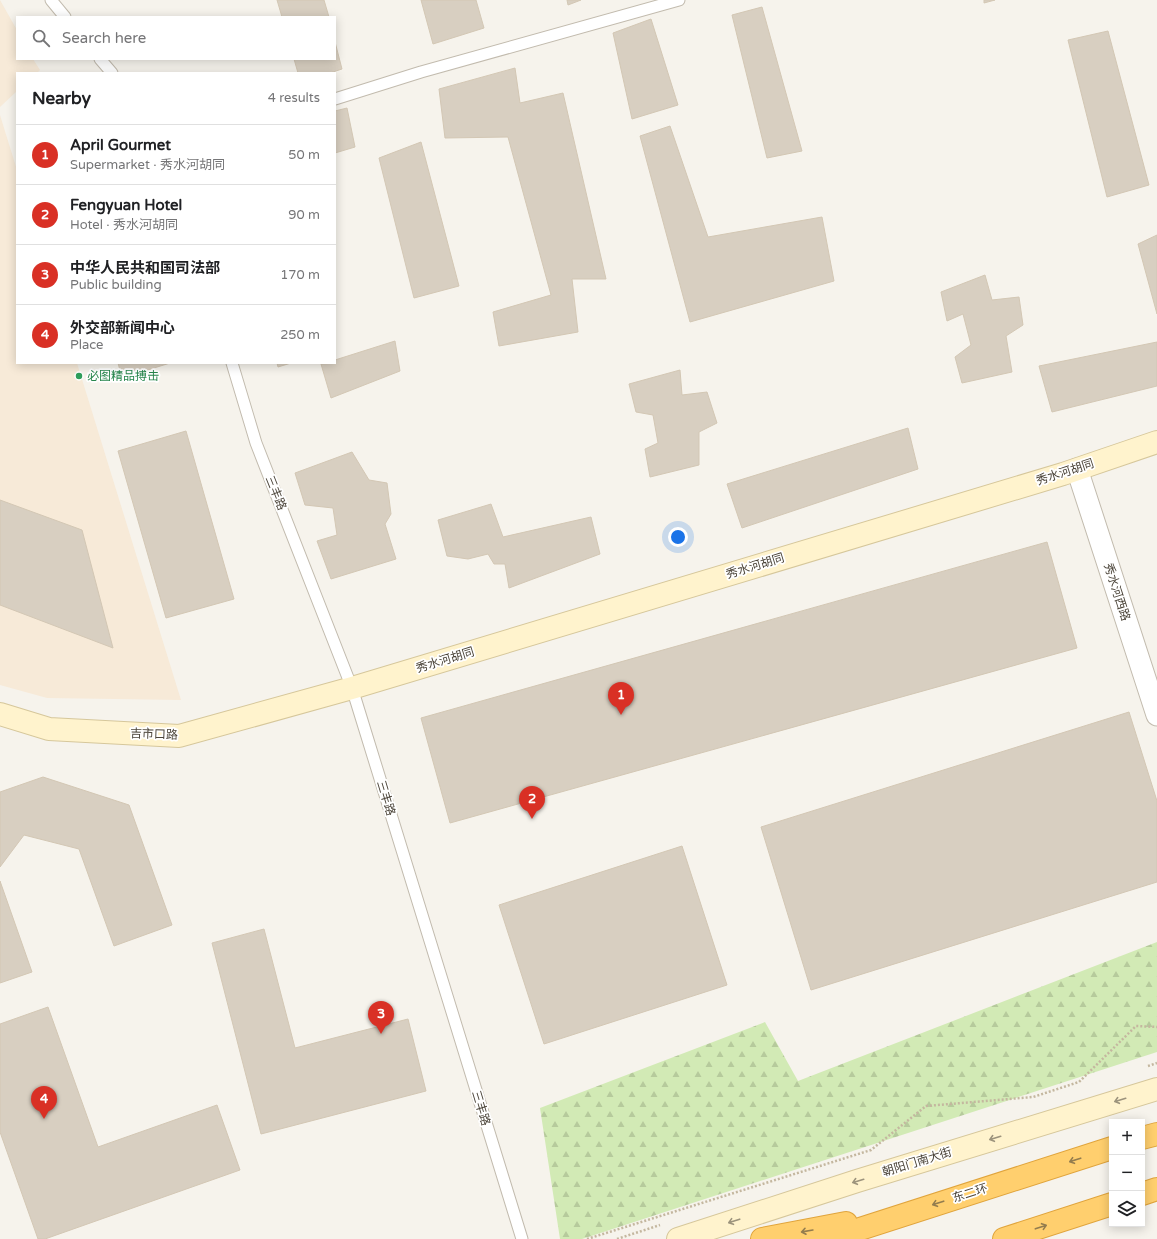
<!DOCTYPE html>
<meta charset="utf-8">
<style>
:root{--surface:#fff;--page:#f2f2f2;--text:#202124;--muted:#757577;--line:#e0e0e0;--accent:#d93025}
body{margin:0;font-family:"Varela Round","Noto Sans SC",sans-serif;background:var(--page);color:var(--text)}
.controls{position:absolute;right:12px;bottom:12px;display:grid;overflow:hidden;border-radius:0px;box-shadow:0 2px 10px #0003}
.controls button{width:36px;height:36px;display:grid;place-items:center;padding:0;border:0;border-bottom:1px solid var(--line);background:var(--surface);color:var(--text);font:20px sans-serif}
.you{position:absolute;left:678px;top:537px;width:14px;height:14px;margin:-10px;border:3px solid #fff;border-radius:50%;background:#1a73e8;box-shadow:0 0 0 6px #1a73e833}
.badge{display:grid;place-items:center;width:26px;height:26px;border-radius:50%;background:var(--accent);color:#fff;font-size:13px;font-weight:700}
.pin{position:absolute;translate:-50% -33px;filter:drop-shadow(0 1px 2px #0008)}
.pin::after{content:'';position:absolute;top:21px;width:14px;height:12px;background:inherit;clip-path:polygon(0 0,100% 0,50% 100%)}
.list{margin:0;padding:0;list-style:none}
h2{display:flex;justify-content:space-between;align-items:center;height:52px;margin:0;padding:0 16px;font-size:17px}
h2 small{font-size:13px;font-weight:400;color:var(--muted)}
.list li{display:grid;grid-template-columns:26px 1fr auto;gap:12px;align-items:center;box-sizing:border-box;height:60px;padding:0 16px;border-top:1px solid var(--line)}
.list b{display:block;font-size:15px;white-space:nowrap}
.list p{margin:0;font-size:13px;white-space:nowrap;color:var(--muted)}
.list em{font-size:13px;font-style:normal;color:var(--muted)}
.icon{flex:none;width:22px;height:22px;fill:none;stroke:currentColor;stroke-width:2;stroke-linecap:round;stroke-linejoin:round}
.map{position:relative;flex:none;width:1157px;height:1239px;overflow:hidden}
.search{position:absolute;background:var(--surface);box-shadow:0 2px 10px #0003;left:16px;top:16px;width:320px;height:44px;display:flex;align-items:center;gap:10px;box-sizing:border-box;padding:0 14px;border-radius:0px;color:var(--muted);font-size:15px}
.panel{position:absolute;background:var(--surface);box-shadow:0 2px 10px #0003;left:16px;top:72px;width:320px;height:292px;border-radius:0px}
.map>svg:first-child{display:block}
</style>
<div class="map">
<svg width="1157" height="1239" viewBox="0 0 1157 1239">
<defs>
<pattern id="forest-firs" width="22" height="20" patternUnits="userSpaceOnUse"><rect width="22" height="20" fill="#d2eab5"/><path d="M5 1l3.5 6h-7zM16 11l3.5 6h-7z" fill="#b6ca9c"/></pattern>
</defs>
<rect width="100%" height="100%" fill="#f6f3ec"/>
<!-- commercial -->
<path fill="#f7ead8" d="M0,0L17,30V59H33L40,70L37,73H17V91L0,107Z
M0,115L17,170V363H77L181,700L47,698L0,685Z"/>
<!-- forest -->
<path fill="url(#forest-firs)" d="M1157,942V1052L582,1239H560L540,1108L765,1022L798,1081Z"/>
<!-- building -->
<path fill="#d8cfc1" stroke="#d3c7b4" d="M277,0H324L329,17H282Z
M421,0H476L484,28L433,44Z
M567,0H581L568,5Z
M984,0H995L984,3Z
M762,7L802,151L767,158L732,15Z
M651,19L678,105L632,119L613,33Z
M1108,31L1149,185L1107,197L1068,40Z
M335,42L342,69L330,73H298L294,59H335Z
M515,68L520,103L563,93L606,279H572L578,332L499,346L493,312L551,295L508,137L445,138L439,89Z
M347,108L355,147L335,153V111Z
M670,126L708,237L822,217L834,281L690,322L640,136Z
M421,142L459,286L414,298L379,158Z
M1157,235V314L1138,244Z
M985,275L992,300L1019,297L1023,325L1006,336L1012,372L962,383L955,357L971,345L963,314L947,321L941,292Z
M395,341L400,371L331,398L321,364L335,363V360Z
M1157,342V386L1052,412L1039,366Z
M118,363H170L122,378Z
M277,363H291L278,367Z
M680,370L682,395L707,392L717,423L699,432V465L650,477L645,449L658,443L653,415L636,412L629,384Z
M908,428L918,469L742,528L727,484Z
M186,431L234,599L166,618L118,451Z
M352,452L369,480L387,483L391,514L385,524L396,559L331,579L317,541L337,535L333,508L305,505L295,473Z
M0,500L82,530L113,648L0,605Z
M491,504L503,537L591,517L600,554L509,588L505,564H494L488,554L468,559L447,556L438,520Z
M1047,542L1077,648L450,823L421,718Z
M1129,712L1157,801V882L811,990L761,827Z
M43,777L129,805L172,925L114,946L79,849L24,835L0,867V792Z
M682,846L727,985L544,1044L499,905Z
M0,881L32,972L0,983Z
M264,929L295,1048L408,1019L426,1091L261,1134L212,943Z
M48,1007L98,1147L217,1105L240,1170L45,1239H38L0,1132V1024Z"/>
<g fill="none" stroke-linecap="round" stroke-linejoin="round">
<!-- lane casing -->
<g stroke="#c2bbae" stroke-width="13">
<path id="lane" d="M51,0L65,17
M100,59L112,73
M335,99L421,72L679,0
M232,363L256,443L352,688L522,1239"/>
</g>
<!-- street casing -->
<g stroke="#c2bbae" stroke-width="23">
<path id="street" d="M1077,469L1157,715"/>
</g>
<!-- secondary casing -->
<g stroke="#d6c79b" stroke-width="24">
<path id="secondary" d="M0,714L49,729L179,736L352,688L1063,474L1157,442
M678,1239L857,1181L1157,1089"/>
</g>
<!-- highway casing -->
<g stroke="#e0a43c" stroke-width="24">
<path id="highway" d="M1142,1138L1157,1134
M1142,1194L1157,1189
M762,1239L846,1223
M829,1239L1112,1148
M1004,1239L1112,1204"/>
</g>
<!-- path -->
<path stroke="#c4b79f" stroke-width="2.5" stroke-dasharray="2 2" stroke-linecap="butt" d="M1148,1066L1157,1063
M587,1239L871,1150L926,1106L1033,1097L1079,1082L1136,1026L1157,1027
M617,1239L660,1225"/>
<!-- lane -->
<use href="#lane" stroke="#fff" stroke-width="11"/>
<!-- street -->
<use href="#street" stroke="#fff" stroke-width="21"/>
<!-- secondary -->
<use href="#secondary" stroke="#fff3cd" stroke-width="22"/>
<!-- highway -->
<use href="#highway" stroke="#ffcf6e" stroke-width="22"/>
</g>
<!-- one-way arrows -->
<defs><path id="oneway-shaft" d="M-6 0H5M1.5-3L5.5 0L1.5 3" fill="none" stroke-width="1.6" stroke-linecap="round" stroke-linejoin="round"/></defs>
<g stroke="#9c937c">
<use href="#oneway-shaft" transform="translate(1120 1100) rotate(163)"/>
<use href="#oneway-shaft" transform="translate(995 1138) rotate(163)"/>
<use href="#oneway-shaft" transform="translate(858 1181) rotate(163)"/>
<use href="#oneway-shaft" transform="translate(734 1221) rotate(162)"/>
</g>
<g stroke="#937c4e">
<use href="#oneway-shaft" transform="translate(1075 1160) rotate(162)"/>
<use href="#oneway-shaft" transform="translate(938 1203) rotate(162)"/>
<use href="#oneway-shaft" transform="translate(1041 1227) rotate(-18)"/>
<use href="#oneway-shaft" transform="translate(807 1231) rotate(170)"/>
</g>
<!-- markers -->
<circle fill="#2e9e5b" stroke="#fff" stroke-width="1.5" cx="79" cy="376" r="4"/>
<g text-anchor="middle" stroke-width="3.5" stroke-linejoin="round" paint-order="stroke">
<!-- leisure labels -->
<g font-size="12" fill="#27864d" stroke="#fff" text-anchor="start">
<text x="87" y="380">必图精品搏击</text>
</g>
<!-- street labels -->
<g font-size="12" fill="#4b4439" stroke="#fff">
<text transform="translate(1065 472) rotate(-18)" y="4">秀水河胡同</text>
<text transform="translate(276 493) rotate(68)" y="4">三丰路</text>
<text transform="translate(755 566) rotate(-17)" y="4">秀水河胡同</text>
<text transform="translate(1117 592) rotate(72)" y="4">秀水河西路</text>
<text transform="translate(445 660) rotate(-17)" y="4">秀水河胡同</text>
<text transform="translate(154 734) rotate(2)" y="4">吉市口路</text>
<text transform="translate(386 798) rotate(73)" y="4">三丰路</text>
<text transform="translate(481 1108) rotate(73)" y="4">三丰路</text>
<text transform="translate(917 1162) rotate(-17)" y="4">朝阳门南大街</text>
<text transform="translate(970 1193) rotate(-18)" y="4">东二环</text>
</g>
</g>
</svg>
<div class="controls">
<button>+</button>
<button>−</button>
<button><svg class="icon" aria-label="layers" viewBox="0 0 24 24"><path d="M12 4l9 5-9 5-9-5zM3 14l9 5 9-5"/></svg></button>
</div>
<div class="you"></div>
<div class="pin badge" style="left:621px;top:715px">1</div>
<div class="pin badge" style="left:532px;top:819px">2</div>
<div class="pin badge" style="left:381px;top:1034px">3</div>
<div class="pin badge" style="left:44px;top:1119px">4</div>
<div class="search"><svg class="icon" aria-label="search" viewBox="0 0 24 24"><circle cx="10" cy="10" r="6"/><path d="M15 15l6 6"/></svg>Search here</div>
<section class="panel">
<h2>Nearby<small>4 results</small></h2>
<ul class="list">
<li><span class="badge">1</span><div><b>April Gourmet</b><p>Supermarket · 秀水河胡同</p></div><em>50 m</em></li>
<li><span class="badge">2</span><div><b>Fengyuan Hotel</b><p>Hotel · 秀水河胡同</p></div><em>90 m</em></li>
<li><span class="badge">3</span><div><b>中华人民共和国司法部</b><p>Public building</p></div><em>170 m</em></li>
<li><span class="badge">4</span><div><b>外交部新闻中心</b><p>Place</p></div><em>250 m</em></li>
</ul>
</section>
</div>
